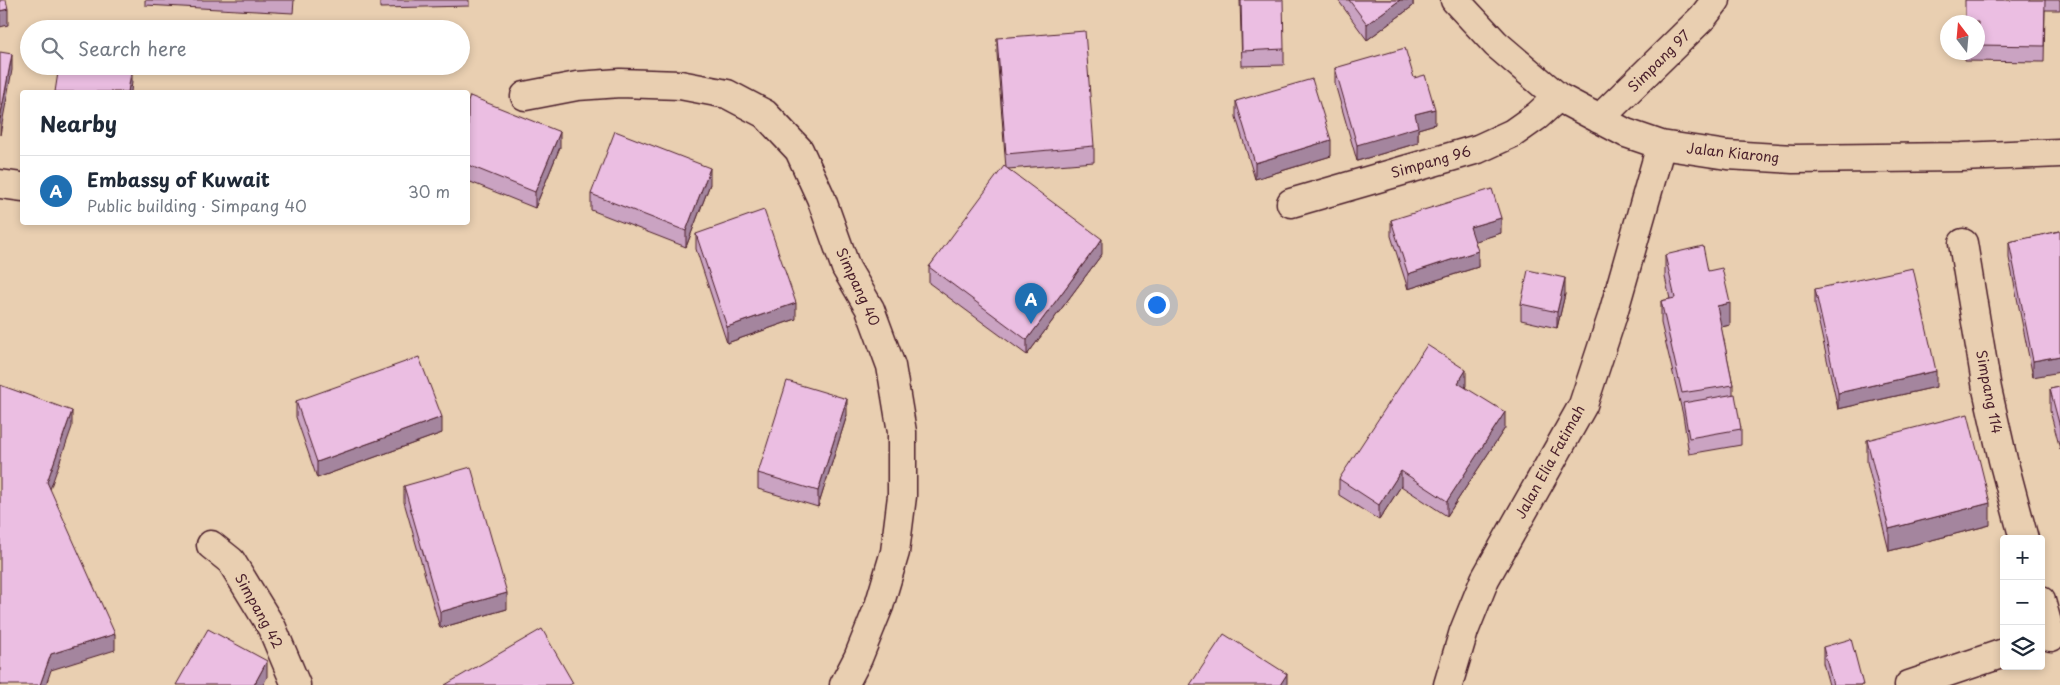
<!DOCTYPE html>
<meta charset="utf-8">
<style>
:root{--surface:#fff;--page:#f6f6f7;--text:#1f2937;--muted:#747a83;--line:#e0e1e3;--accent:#1f6fb2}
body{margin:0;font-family:"Playpen Sans",sans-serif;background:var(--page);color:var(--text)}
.controls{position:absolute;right:15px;bottom:15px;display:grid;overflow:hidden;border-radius:5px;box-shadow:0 2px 8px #0003}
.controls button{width:45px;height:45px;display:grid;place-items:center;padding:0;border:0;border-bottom:1px solid var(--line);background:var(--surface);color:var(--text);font:25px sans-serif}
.compass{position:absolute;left:1940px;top:15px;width:45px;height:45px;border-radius:50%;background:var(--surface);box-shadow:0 2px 8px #0003;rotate:344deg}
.you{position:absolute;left:1156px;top:304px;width:18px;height:18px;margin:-12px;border:4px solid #fff;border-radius:50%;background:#1a73e8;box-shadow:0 0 0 8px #1a73e833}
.badge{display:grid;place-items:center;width:32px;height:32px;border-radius:50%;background:var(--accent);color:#fff;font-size:16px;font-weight:700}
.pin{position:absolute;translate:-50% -41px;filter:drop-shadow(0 1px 2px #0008)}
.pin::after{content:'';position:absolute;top:26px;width:18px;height:15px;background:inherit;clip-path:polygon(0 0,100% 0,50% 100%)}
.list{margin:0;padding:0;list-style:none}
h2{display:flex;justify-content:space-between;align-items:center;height:65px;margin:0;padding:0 20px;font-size:21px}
h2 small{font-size:16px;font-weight:400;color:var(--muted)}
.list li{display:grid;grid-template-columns:32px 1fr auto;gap:15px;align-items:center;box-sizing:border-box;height:70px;padding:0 20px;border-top:1px solid var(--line)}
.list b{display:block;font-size:19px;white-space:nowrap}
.list p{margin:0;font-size:16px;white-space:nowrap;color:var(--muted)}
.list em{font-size:16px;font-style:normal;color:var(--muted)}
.icon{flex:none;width:28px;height:28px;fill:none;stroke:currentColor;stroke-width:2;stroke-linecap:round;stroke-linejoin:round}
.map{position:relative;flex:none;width:2060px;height:685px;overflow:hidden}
.search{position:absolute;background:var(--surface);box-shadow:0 2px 8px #0003;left:20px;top:20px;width:450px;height:55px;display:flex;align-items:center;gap:12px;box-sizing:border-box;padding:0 18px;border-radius:28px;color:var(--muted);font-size:19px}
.panel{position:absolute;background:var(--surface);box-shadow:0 2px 8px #0003;left:20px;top:90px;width:450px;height:135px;border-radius:5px}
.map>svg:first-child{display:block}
</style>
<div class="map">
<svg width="2060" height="685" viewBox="0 0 2060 685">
<rect width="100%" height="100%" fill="#e9cfb1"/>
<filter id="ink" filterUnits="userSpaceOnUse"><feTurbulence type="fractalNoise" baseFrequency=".02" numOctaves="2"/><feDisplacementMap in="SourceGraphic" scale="10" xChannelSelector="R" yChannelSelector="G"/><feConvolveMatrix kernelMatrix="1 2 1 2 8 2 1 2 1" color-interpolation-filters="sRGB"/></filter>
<g filter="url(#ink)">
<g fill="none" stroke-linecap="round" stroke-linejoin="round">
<!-- street casing -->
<g stroke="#4a1f2b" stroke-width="31">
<path id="street" d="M1455,0L1496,44L1558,97L1626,133L1661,145L1727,155L1793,159L1961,157L2060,153
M525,96L577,86L620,83L680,85L727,94L765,114L799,150L821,198L846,268L870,309L891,366L902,432V496L895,552L879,606L858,658L844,685
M1599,119L1703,17L1716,0
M0,184L22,187
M1291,203L1478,149L1513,133L1537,116L1558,97
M1963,243L1987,389L2003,460L2024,539
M211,545L231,561L272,628L296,685
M2041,601L2051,637
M1448,685L1464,631L1485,579L1583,405L1612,317L1661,145
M1909,685L2004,653"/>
</g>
<!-- street -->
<use href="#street" stroke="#e9cfb1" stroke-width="28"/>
</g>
<!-- wall -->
<path fill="#caa3c2" stroke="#4a1f2b" d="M145,0H294L293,13L145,5Z
M380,0H469V6L380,8Z
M1240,0L1284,49V65L1242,66Z
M1338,0H1413V6L1367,40Z
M1965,0H2060V10H2045L2044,62L1965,61V52H1978V22Z
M997,38L1094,146V162L1008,169L1102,254L1027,355L929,283V267L1006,168L997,54Z
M1335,68L1435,124L1418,129V143L1357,161L1335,84Z
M1236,101L1331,156L1255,179L1236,117Z
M468,102L560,147L535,208L468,181Z
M710,184L686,247L591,210V194Z
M1391,220L1501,233L1475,241L1478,267L1408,289L1391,236Z
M2060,231L2033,377L2009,258V242Z
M696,234L796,319L727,343L696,249Z
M1665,255L1708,271L1730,325L1721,327L1733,385V394L1741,429V445L1689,454L1683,415L1661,323V301L1670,299L1665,277Z
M1815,289L1936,387L1838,409L1815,305Z
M1565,294L1557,328L1521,320V304Z
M1466,386L1465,387L1505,428L1447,516L1401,486L1379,520L1339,495V479Z
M2060,387V449L2050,411V389Z
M296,401L442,433L317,478L296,417Z
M847,415L818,507L758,489V473Z
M1867,440L1990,525L1889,551L1867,462Z
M404,486L507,609L440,628L404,502Z
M1823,647L1863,685H1829L1823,663Z"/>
<!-- shaded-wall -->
<path fill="#a4859e" stroke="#4a1f2b" d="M1400,0H1413V6L1367,40V24Z
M8,9V25L0,27V11Z
M12,54V70L0,135V119Z
M132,66V81L131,92H128Z
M1435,109V124L1418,129V143L1357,161V145L1415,114Z
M560,132V147L535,208V192Z
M1331,140V156L1255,179V163Z
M710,168V184L686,247V231Z
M1501,218V233L1470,243V227Z
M1102,239V254L1027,355V340Z
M1478,251V267L1408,289V274Z
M1565,278V294L1557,328V312Z
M796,303V319L727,343V327Z
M1730,303V325L1717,328V306Z
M2060,356V372L2033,377V361Z
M1466,370V386L1458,398V383Z
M1936,371V387L1838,409V393Z
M847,399V415L818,507V491Z
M72,411V427L47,498V482Z
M1505,412V428L1447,516V501Z
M442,417V433L317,478V462Z
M1401,471V486L1379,520V505Z
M1990,503V525L1889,551V529Z
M507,593V609L440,628V612Z
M115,634V650L51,670L46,685H40L51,654Z
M267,661V677L263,685H254Z
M1287,674V685H1280Z"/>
<!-- building -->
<path fill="#ebbee2" stroke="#4a1f2b" d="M0,0H6L8,9L0,11Z
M1241,0H1283L1284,49L1242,51Z
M1349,0H1400L1367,24Z
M1965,0H2045L2044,46L1978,45V22H1965Z
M1085,31L1094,146L1006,154L997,38Z
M1405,48L1414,78L1425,75L1435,109L1415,114L1418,127L1357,145L1335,68Z
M0,52L12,54L0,119Z
M59,66H132L128,92H55Z
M1312,79L1331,140L1255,163L1236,101Z
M470,96L560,132L535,192L468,165V102Z
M615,131L710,168L686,231L591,194Z
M1004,166L1102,239L1027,340L929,267Z
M1492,189L1501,218L1470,227L1478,251L1408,274L1391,220Z
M764,210L796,303L727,327L696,234Z
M2060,231V356L2033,361L2009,242Z
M1703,246L1708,271L1722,268L1730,303L1717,306L1733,385L1682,393L1661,301L1675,298L1665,255Z
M1913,268L1936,371L1838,393L1815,289Z
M1528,270L1565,278L1557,312L1521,304Z
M1427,345L1466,370L1458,383L1505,412L1447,501L1401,471L1379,505L1339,479Z
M419,357L442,417L317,462L296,401Z
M787,381L847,399L818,491L758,473Z
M0,385L72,411L47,482L115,634L51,654L40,685H0Z
M2060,387V427L2050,389Z
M1735,394L1741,429L1689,438L1683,403Z
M1968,414L1990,503L1889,529L1867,440Z
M471,467L507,593L440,612L404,486Z
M208,629L267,661L254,685H176Z
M542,629L573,683L569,685H445Z
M1224,634L1287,674L1280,685H1190Z
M1851,639L1863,685H1833L1823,647Z"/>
</g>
<g text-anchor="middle" stroke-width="4.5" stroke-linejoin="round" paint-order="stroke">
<!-- street labels -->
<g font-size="14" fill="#4a1f2b" stroke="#e9cfb1">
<text transform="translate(1659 61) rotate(-45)" y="5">Simpang 97</text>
<text transform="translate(1733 153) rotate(6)" y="5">Jalan Kiarong</text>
<text transform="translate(1431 162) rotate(-16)" y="5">Simpang 96</text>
<text transform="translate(858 287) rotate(65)" y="5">Simpang 40</text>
<text transform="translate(1989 392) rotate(79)" y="5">Simpang 114</text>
<text transform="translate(1550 462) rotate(-61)" y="5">Jalan Elia Fatimah</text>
<text transform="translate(259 611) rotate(61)" y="5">Simpang 42</text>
</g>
</g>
</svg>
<div class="controls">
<button>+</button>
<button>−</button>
<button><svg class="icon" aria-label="layers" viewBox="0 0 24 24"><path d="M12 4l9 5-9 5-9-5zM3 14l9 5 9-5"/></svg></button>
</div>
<svg class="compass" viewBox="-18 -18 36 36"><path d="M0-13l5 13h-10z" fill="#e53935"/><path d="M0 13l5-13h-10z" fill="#747a83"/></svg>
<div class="you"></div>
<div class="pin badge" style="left:1031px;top:324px">A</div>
<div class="search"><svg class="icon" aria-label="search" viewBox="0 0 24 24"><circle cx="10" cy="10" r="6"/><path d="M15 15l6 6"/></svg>Search here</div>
<section class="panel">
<h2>Nearby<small></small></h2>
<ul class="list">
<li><span class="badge">A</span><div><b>Embassy of Kuwait</b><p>Public building · Simpang 40</p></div><em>30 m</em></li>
</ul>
</section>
</div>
